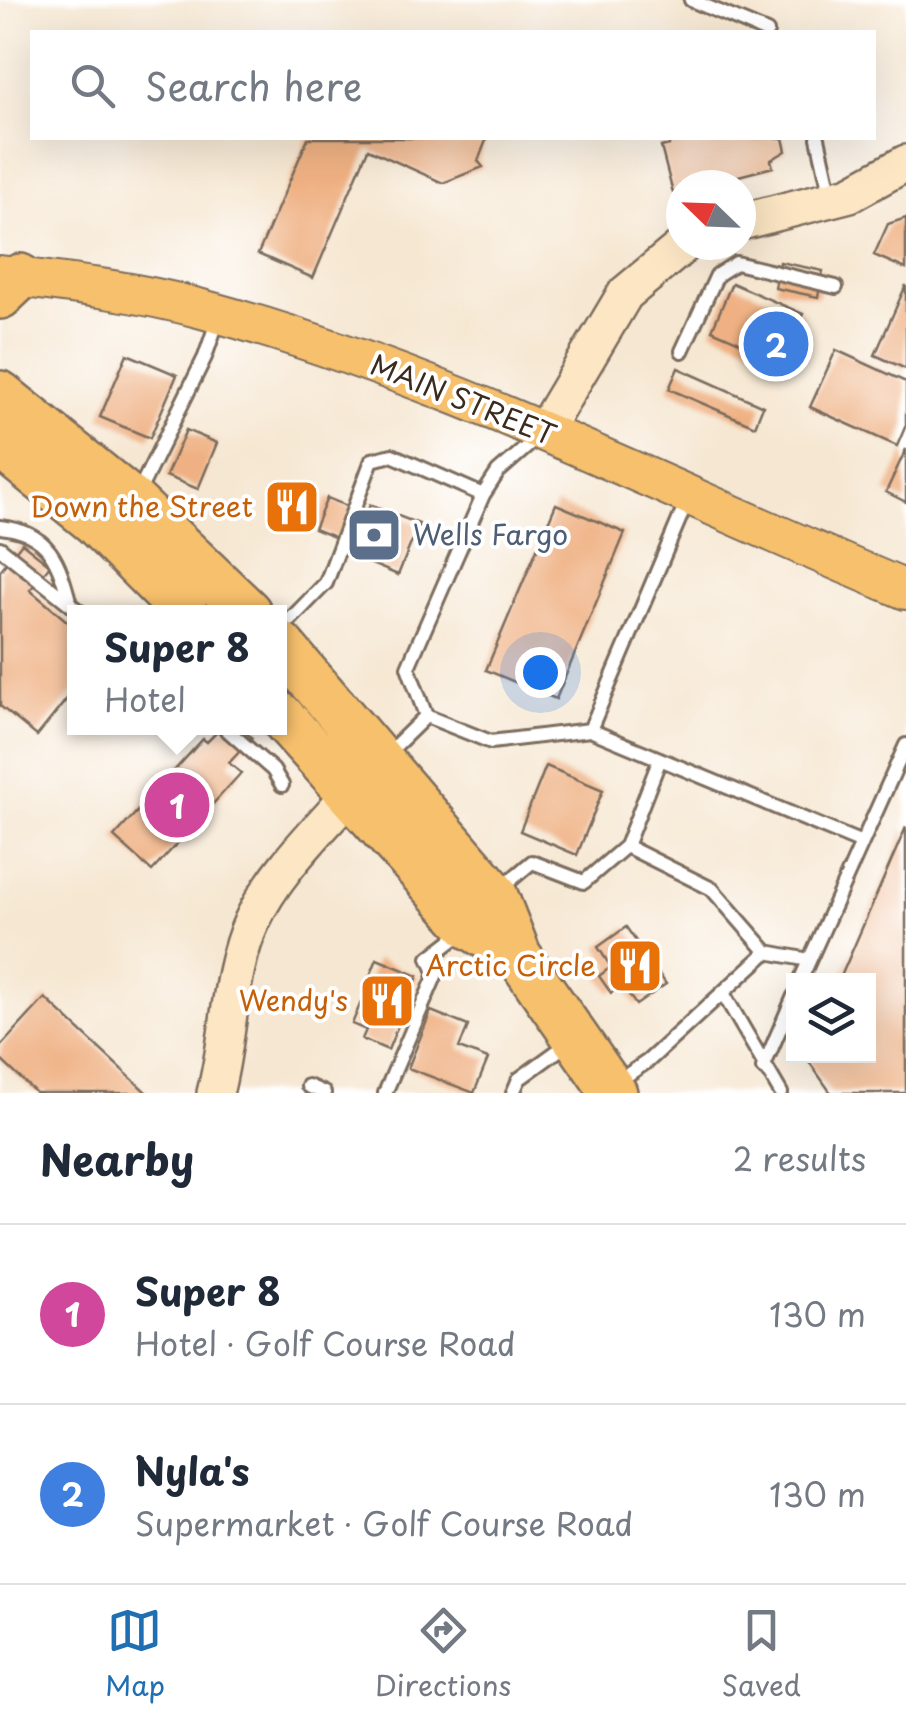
<!DOCTYPE html>
<meta charset="utf-8">
<style>
:root{--surface:#fff;--page:#f6f6f7;--text:#1f2937;--muted:#747a83;--line:#e0e1e3;--accent:#1f6fb2}
body{margin:0;font-family:"Playpen Sans",sans-serif;background:var(--page);color:var(--text)}
.controls{position:absolute;right:30px;bottom:30px;display:grid;overflow:hidden;border-radius:0px;box-shadow:0 10px 40px #0002}
.controls button{width:90px;height:90px;display:grid;place-items:center;padding:0;border:0;border-bottom:2px solid var(--line);background:var(--surface);color:var(--text);font:50px sans-serif}
.compass{position:absolute;left:666px;top:170px;width:90px;height:90px;border-radius:50%;background:var(--surface);box-shadow:0 10px 40px #0002;rotate:293deg}
.you{position:absolute;left:540px;top:672px;width:35px;height:35px;margin:-25px;border:8px solid #fff;border-radius:50%;background:#1a73e8;box-shadow:0 0 0 15px #1a73e833}
.badge{display:grid;place-items:center;width:65px;height:65px;border-radius:50%;background:var(--accent);color:#fff;font-size:32px;font-weight:700}
.pin{position:absolute;translate:-50% -50%;border:5px solid #fff;box-shadow:0 2px 10px #0006}
.popup{position:absolute;left:67px;top:605px;width:220px;height:130px;box-sizing:border-box;display:grid;place-content:center;border-radius:0px;background:var(--surface);filter:drop-shadow(0 2px 8px #0005);font-size:32px;white-space:nowrap;color:var(--muted)}
.popup b{font-size:38px;color:var(--text)}
.popup::after{content:'';position:absolute;left:50%;top:100%;margin-left:-20px;border:20px solid transparent;border-top-color:var(--surface)}
.list{margin:0;padding:0;list-style:none}
h2{display:flex;justify-content:space-between;align-items:center;height:130px;margin:0;padding:0 40px;font-size:42px}
h2 small{font-size:32px;font-weight:400;color:var(--muted)}
.list li{display:grid;grid-template-columns:65px 1fr auto;gap:30px;align-items:center;box-sizing:border-box;height:180px;padding:0 40px;border-top:2px solid var(--line)}
.list b{display:block;font-size:38px;white-space:nowrap}
.list p{margin:0;font-size:32px;white-space:nowrap;color:var(--muted)}
.list em{font-size:32px;font-style:normal;color:var(--muted)}
.icon{flex:none;width:55px;height:55px;fill:none;stroke:currentColor;stroke-width:2;stroke-linecap:round;stroke-linejoin:round}
.map{position:relative;flex:none;width:906px;height:1093px;overflow:hidden}
.search{position:absolute;background:var(--surface);box-shadow:0 10px 40px #0002;left:30px;right:30px;top:30px;height:110px;display:flex;align-items:center;gap:25px;box-sizing:border-box;padding:0 35px;border-radius:0px;color:var(--muted);font-size:38px}
.sheet{height:490px;background:var(--surface)}
nav{display:flex;justify-content:space-around;align-items:center;box-sizing:border-box;height:140px;border-top:2px solid var(--line);background:var(--surface);font-size:28px;color:var(--muted)}
nav a{display:grid;justify-items:center;gap:5px}
nav .on{color:var(--accent)}
.map>svg:first-child{display:block}
</style>
<div class="map">
<svg width="906" height="1093" viewBox="0 0 906 1093">
<rect width="100%" height="100%" fill="#fff"/>
<filter id="ink" filterUnits="userSpaceOnUse"><feTurbulence type="fractalNoise" baseFrequency=".01" numOctaves="2"/><feDisplacementMap in="SourceGraphic" scale="20" xChannelSelector="R" yChannelSelector="G"/><feConvolveMatrix kernelMatrix="1 2 1 2 8 2 1 2 1" color-interpolation-filters="sRGB"/></filter>
<filter id="wash" filterUnits="userSpaceOnUse"><feTurbulence type="fractalNoise" baseFrequency=".0048" numOctaves="4" result="noise"/><feDisplacementMap in="SourceGraphic" scale="40" xChannelSelector="R" yChannelSelector="G"/><feGaussianBlur stdDeviation="2.25" result="paint"/><feColorMatrix in="noise" values="0 0 0 0 0 0 0 0 0 0 0 0 0 0 0 0 0 1.4 0 .05"/><feComposite in="paint" operator="in"/></filter>
<g filter="url(#wash)">
<rect width="100%" height="100%" fill="#f6e7d2"/>
<g id="blocks">
<!-- building -->
<path fill="#efb183" d="M308,138H487L478,161L483,167L443,183L368,149L313,278L258,254Z
M667,138H783L786,151L771,160L773,167L704,185H681V191L673,193L661,147L669,145Z
M906,218V269L874,255L888,224Z
M780,262L823,271L818,297L775,288Z
M732,283L803,314L783,361L712,330Z
M906,285V369L875,355Z
M836,350L906,382V425L897,446L810,407Z
M127,354L177,375L150,438L100,417Z
M678,368L763,406L755,426L669,389Z
M186,430L217,443L198,489L166,476Z
M906,449V502L886,492Z
M327,498L366,514L370,505L419,524L398,575L350,555L354,545L314,529Z
M556,504L625,533L556,699L486,670Z
M22,543L50,565L30,590L74,627V690L37,736L0,706V571Z
M221,728H241L252,738L229,763L241,773L152,871L114,837L203,739L207,742Z
M546,766L603,790L577,855L520,831Z
M906,827V1093H831L805,1056H868V981H839Z
M626,927L666,984L636,1005L622,985L611,993L599,976L611,967L598,947Z
M377,959L418,976L388,1050L362,1039L366,1030L352,1024L361,1002L366,1005L371,994L364,991Z
M45,998L147,1093H36L0,1059V1047Z
M431,1011L468,1026L459,1048L488,1059L474,1093L408,1068Z"/>
</g>
</g>
<g filter="url(#ink)">
<use href="#blocks" fill-opacity="0" stroke="#7c6c5d" stroke-width="2.5"/>
<g fill="none" stroke-linecap="round" stroke-linejoin="round">
<!-- lane casing -->
<g stroke="#7c6c5d" stroke-width="18">
<path id="lane" d="M691,0L767,32
M818,138L831,196
M682,351L717,275L736,263L836,287
M137,495L205,357L218,319
M687,501L590,730L862,843
M0,527C50,532 59,562 70,604
M0,548L80,612
M280,630L326,583L372,460L392,455L483,495
M426,716L491,742L590,730
M225,728L273,770L282,785
M387,754L426,716L408,667L483,495L498,472L538,437
M660,759L626,846L712,889L767,952
M500,889L532,862L584,882L626,846
M800,981L906,745
M723,993L781,1093
M763,1068L794,996
M617,1082L648,1061L767,952L809,960
M308,1086L324,1093
M385,1093L436,974L429,958L464,931
M513,1093L519,1079L570,1042"/>
</g>
<!-- secondary casing -->
<g stroke="#7c6c5d" stroke-width="40">
<path id="secondary" d="M741,222L850,194L906,163
M543,432L625,294L684,245
M215,1093C230,1037 228,974 252,921C274,873 316,833 350,794"/>
</g>
<!-- primary casing -->
<g stroke="#7c6c5d" stroke-width="42">
<path id="primary" d="M0,275C67,283 136,291 202,309C446,375 673,493 906,590"/>
</g>
<!-- highway casing -->
<g stroke="#7c6c5d" stroke-width="50">
<path id="highway" d="M0,296L20,277
M0,394L132,501L248,612
M0,445L95,522L185,612
M280,644L494,894L518,955L614,1093
M280,715L470,926L518,955"/>
</g>
<!-- lane -->
<use href="#lane" stroke="#fff" stroke-width="12"/>
<!-- secondary -->
<use href="#secondary" stroke="#fce6c4" stroke-width="35"/>
<!-- primary -->
<use href="#primary" stroke="#f7c06c" stroke-width="38"/>
<!-- highway -->
<use href="#highway" stroke="#f7c06c" stroke-width="45"/>
</g>
</g>
<!-- icons -->
<defs>
<g id="restaurant-square" transform="scale(2.875)"><rect x="-9" y="-9" width="18" height="18" rx="4" fill="#e8710a" stroke="#fff"/><path d="M-5-6h1v4h1v-4h1v4h1v-4h1v5L-1.5 .5V6h-2V.5L-5-1ZM5-6V6H3V1.5H1.5Q1.5-4 5-6Z" fill="#fff"/></g>
<g id="bank-square" transform="scale(2.875)"><rect x="-9" y="-9" width="18" height="18" rx="4" fill="#5c6f8a" stroke="#fff"/><path d="M-6-4H6V4H-6ZM0-2.3a2.3 2.3 0 1 0 0 4.6a2.3 2.3 0 1 0 0-4.6Z" fill="#fff"/></g>
</defs>
<g fill-rule="evenodd">
<use href="#restaurant-square" x="292" y="507"/>
<use href="#bank-square" x="374" y="535"/>
<use href="#restaurant-square" x="635" y="966"/>
<use href="#restaurant-square" x="387" y="1001"/>
</g>
<g text-anchor="middle" stroke-width="8" stroke-linejoin="round" paint-order="stroke">
<!-- street labels -->
<g font-size="28" fill="#3b2a1e" stroke="#fff">
<text transform="translate(463 400) rotate(22)" y="10">MAIN STREET</text>
</g>
<!-- food labels -->
<g font-size="28" fill="#c56008" stroke="#fff" text-anchor="end">
<text x="253" y="517">Down the Street</text>
<text x="596" y="976">Arctic Circle</text>
<text x="348" y="1011">Wendy's</text>
</g>
<!-- service labels -->
<g font-size="28" fill="#4e5e75" stroke="#fff" text-anchor="start">
<text x="413" y="545">Wells Fargo</text>
</g>
</g>
</svg>
<div class="controls">
<button><svg class="icon" aria-label="layers" viewBox="0 0 24 24"><path d="M12 4l9 5-9 5-9-5zM3 14l9 5 9-5"/></svg></button>
</div>
<svg class="compass" viewBox="-18 -18 36 36"><path d="M0-13l5 13h-10z" fill="#e53935"/><path d="M0 13l5-13h-10z" fill="#747a83"/></svg>
<div class="you"></div>
<div class="pin badge" style="left:177px;top:805px;background:#d1479c">1</div>
<div class="popup"><b>Super 8</b>Hotel</div>
<div class="pin badge" style="left:776px;top:344px;background:#3f7fe0">2</div>
<div class="search"><svg class="icon" aria-label="search" viewBox="0 0 24 24"><circle cx="10" cy="10" r="6"/><path d="M15 15l6 6"/></svg>Search here</div>
</div>
<section class="sheet">
<h2>Nearby<small>2 results</small></h2>
<ul class="list">
<li><span class="badge" style="background:#d1479c">1</span><div><b>Super 8</b><p>Hotel · Golf Course Road</p></div><em>130 m</em></li>
<li><span class="badge" style="background:#3f7fe0">2</span><div><b>Nyla's</b><p>Supermarket · Golf Course Road</p></div><em>130 m</em></li>
</ul>
</section>
<nav>
<a class="on"><svg class="icon" aria-label="map" viewBox="0 0 24 24"><path d="M3 6l6-2 6 2 6-2v14l-6 2-6-2-6 2zM9 4v14M15 6v14"/></svg>Map</a>
<a><svg class="icon" aria-label="directions" viewBox="0 0 24 24"><path d="M12 3l9 9-9 9-9-9zM9 14v-3h6M13 9l2 2-2 2"/></svg>Directions</a>
<a><svg class="icon" aria-label="saved" viewBox="0 0 24 24"><path d="M7 4h10v16l-5-4-5 4z"/></svg>Saved</a>
</nav>
